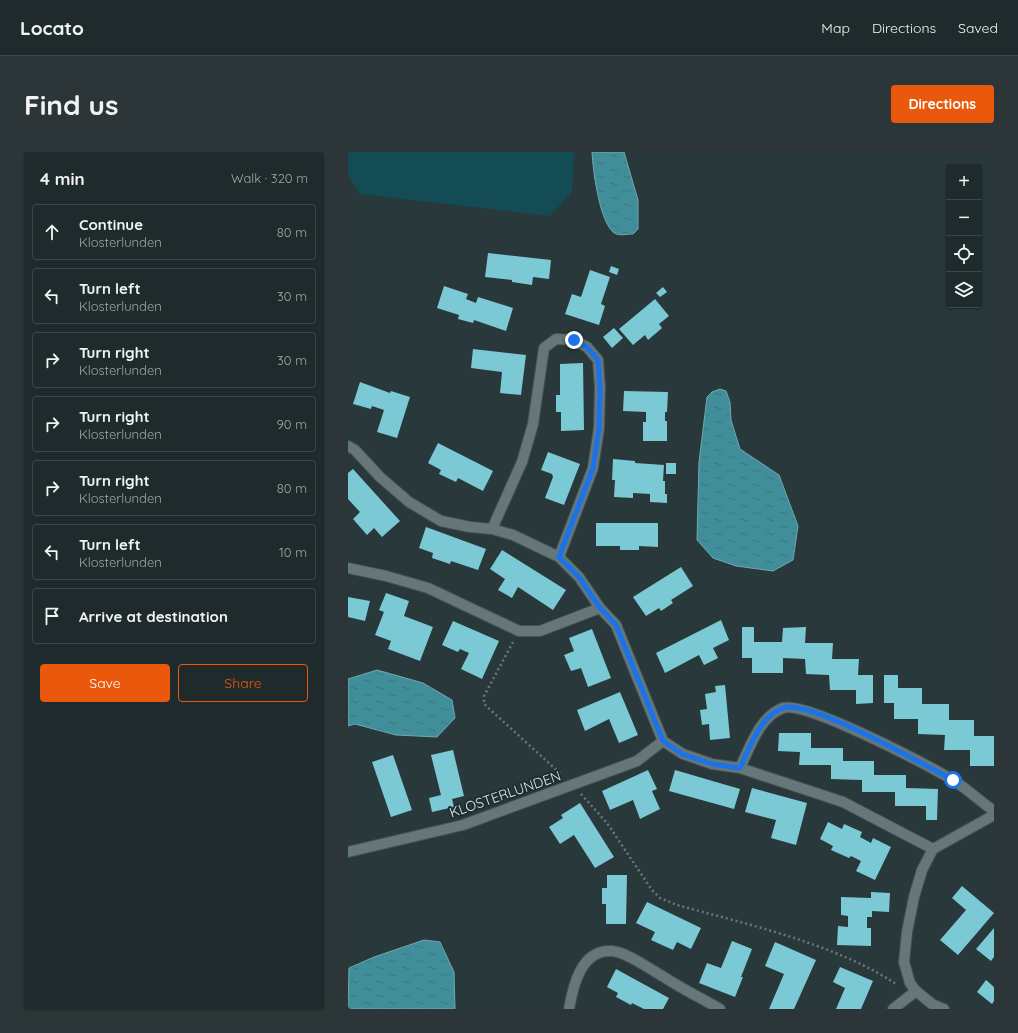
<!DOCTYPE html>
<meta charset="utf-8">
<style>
:root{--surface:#1f2a2c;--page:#2c3638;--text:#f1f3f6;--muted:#a1a7a9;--line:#3c4648;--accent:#ea580c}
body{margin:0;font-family:Quicksand,sans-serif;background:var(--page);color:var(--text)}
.controls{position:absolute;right:12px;top:12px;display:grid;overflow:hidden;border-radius:4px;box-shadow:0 1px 3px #0004}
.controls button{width:36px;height:36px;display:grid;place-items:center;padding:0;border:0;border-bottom:1px solid var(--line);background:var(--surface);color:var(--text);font:20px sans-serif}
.stop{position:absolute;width:12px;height:12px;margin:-9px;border:3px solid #1a73e8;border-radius:50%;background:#fff}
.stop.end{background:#1a73e8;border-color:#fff;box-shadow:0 1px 4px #0008}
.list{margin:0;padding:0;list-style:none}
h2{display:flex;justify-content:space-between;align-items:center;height:52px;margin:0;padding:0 16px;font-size:17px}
h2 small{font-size:13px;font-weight:400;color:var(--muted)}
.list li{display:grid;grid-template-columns:26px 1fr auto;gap:12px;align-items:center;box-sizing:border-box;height:56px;margin:0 8px 8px;padding:0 8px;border:1px solid var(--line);border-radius:4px}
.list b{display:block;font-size:15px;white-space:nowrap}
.list p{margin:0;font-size:13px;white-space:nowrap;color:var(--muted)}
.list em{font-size:13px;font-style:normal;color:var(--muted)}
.actions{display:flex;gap:8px;padding:12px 16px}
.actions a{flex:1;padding:9px 0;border:1px solid var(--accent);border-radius:4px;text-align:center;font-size:14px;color:var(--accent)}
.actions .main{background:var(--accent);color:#fff}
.icon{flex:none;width:22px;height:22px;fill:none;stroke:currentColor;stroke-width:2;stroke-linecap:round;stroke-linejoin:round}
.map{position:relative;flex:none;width:646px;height:857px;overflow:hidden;border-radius:4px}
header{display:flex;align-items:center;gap:24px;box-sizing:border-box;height:56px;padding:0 20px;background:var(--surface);border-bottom:1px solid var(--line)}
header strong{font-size:19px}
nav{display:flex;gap:22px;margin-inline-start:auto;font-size:14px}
.intro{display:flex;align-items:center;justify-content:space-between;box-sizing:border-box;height:96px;padding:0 24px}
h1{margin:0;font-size:28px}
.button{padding:10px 18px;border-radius:4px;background:var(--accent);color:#fff;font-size:14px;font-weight:700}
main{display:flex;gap:24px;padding:0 24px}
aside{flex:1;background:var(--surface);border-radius:4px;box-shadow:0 1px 3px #0004}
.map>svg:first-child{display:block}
</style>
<header>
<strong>Locato</strong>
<nav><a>Map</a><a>Directions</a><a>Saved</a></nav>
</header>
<div class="intro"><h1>Find us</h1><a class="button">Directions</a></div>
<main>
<aside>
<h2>4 min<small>Walk · 320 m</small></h2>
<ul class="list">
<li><svg class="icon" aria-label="ahead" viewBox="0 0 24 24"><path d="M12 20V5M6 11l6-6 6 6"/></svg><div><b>Continue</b><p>Klosterlunden</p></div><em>80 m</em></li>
<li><svg class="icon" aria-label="left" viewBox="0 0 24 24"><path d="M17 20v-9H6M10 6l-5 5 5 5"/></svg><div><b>Turn left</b><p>Klosterlunden</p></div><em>30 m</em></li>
<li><svg class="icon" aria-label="right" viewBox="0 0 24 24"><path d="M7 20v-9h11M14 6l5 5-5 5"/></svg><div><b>Turn right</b><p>Klosterlunden</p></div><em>30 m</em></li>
<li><svg class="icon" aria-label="right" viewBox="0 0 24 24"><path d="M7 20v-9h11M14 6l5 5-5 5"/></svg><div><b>Turn right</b><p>Klosterlunden</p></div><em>90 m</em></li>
<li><svg class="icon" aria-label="right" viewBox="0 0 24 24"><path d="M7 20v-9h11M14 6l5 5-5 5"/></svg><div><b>Turn right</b><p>Klosterlunden</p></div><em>80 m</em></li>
<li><svg class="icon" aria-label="left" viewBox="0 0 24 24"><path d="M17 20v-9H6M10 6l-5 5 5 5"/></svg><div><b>Turn left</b><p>Klosterlunden</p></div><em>10 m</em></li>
<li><svg class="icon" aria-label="arrive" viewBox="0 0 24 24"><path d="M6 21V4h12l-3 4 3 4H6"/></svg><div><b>Arrive at destination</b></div></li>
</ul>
<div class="actions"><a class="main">Save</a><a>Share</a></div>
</aside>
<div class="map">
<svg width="646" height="857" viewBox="0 0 646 857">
<defs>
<pattern id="water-ripples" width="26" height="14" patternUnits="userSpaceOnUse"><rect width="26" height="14" fill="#408e9a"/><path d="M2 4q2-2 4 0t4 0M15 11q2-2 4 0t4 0" fill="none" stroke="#41747d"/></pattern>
</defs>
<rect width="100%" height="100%" fill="#29383b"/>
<!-- grass -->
<path fill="#134c55" d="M0,0H226L224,40L202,64L12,42L0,23Z"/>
<!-- water -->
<path fill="url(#water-ripples)" stroke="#6fa9b2" d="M244,0H276L290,48V77L285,82C278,82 269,85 264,79C251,65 245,19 244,0Z
M372,237L378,239L382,250L383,268L392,297L431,323L450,374L445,408L425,419L388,414L365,406L349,388L351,310L359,245L364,240Z
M29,518L75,531L104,548L107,566L89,585L48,583L7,572L0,574V527Z
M76,788L92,790L106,820L107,857H0L1,816L26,805Z"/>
<!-- building -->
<path fill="#7cc9d6" d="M140,101L203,108L201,127L185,125L184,133L164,130V128L137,125Z
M263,114L271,117L269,123L261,120Z
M242,118L262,125L253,152L257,154L251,173L217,162L224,142L233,145Z
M96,134L120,142L118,147L128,151L130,145L165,156L158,179L126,168L125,171L110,167L111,163L89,156Z
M315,135L319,140L312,145L308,141Z
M307,147L321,164L311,172L314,176L300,188L297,183L285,193L271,177Z
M266,176L275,186L264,196L255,185Z
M125,197L178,203L173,243L152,241L154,220L123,216Z
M235,211L236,278L213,279V260H208V243H212V212Z
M12,230L42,241L43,239L62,245L49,286L29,280L36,258L24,254L23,257L5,252Z
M276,239L320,240L319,260H317V269H319V289H295V270H298V260L275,259Z
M90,291L145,319L135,339L110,326L108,330L91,322L93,318L80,311Z
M200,300L232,312L216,353L197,346L205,325L204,322L193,318Z
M265,307L287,309V311L316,313L315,329H317V342H319V351L302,350V342L285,341V346L266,345L267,328H264Z
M318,311H328V322H318Z
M5,317L52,369L34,385L26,376L19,383L5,367L12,360L0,347V321Z
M248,371H310V395L291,394V398H272V394H248Z
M78,375L138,397L130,418L103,409L102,412L84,406L85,401L71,396Z
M154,398L218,438L205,458L170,435L164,446L150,438L157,427L142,417Z
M333,415L345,434L323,448L325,451L313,459L311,456L298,464L285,445Z
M38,441L61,449L56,464L85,475L72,509L40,497L43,489L27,483L36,460L31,458Z
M0,445L22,449L17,469L0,465Z
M373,468L381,488L365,496L370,506L356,513L351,503L317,521L308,501Z
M105,469L151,489L134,527L113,517L121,501L112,497L110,500L94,493Z
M394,475H406V490H434L435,476L458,475L457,491H485L484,507H511L510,523H525V551L508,552V538H482L481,523L458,522L457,507L435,506V521H404V506H394Z
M244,477L263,526L240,535L233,516L223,519L216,503L226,499L221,486Z
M536,523H550V536H574V552H601V568H626V584H646V614H622V598H596L597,583L570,582V567H546V551H536Z
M377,533L382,586L362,588L361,572L354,573L352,558L359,557L357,542L368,540L367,534Z
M272,540L290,583L271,591L261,567L237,579L229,558Z
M431,581H463V596H495V609H526V623H558V636L590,637L589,668H578V654H547V640H514V628L483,627V613H451L452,600L430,599Z
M105,598L116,644L104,647L106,655L84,660L81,646L93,643L83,603Z
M45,603L64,658L43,665L24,610Z
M300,618L309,637L304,639L312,657L292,667L285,648L262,658L254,639Z
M327,618L392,637L386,657L321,639Z
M404,636L459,651L448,693L423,686L428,668L397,660Z
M232,651L266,705L247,716L226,683L212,692L201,675L215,666L213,663Z
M480,670L494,677L496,672L514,680L512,685L523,691L525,686L543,695L527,728L508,719L513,709L503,704L501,706L483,698L485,694L472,687Z
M259,723H279L278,772H258V752H254V736H259Z
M614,734L646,761L610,803L592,788L618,758L604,746Z
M523,740L542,741L541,760L524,759V765H519V776H523V794L489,793L490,774L500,775V764L493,763V745L523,746Z
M299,750L353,776L343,797L329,790L325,798L303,788L307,780L288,771Z
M646,776V805L643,809L628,797Z
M384,789L404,797L393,825H395L387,845L351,831L359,811L373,816Z
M427,790L468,808L446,857H421L436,822L417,814Z
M492,815L525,829L513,857H488L497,836L485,830Z
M268,817L321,846L315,857H296L284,851L283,853L268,845L270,841L259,835Z
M638,828L646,835V849L644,852L629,840Z"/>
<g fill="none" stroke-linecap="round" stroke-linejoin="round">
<!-- street casing -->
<g stroke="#465356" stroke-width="12">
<path id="street" d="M0,294L7,298L32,325L61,350L93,369L122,375L144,377L165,383L211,405L231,425L252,456L268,473L315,589L335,602L364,612L392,616L495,650L585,697
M144,377L174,310L185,272L196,196L208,187L226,188L239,195L250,208L252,236L251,276L245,316L211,405
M0,416L38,424L80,436L171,479H192L252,456
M392,616C402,595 412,564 435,556C457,548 581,614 605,628C619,637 632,649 646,659
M0,700L115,673L289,609L315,589
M221,857C225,834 233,797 264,799C279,800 303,818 316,825C334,837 353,846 372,857
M545,857L568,839
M596,857L584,852L568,839L562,831L556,810L559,780L566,745L574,718L585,697L646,663"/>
</g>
<!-- path -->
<path stroke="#6b787a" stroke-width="2.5" stroke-dasharray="2 3" stroke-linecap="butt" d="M165,490L136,544V552L214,623
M233,642L259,671L304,738L312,746L329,753C398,772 488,792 548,832"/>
<!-- street -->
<use href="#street" stroke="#66777a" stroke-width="10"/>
</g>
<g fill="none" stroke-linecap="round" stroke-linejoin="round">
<!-- route -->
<path stroke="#1a73e8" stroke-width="5" d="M226,188L239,195L250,208L252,236L251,276L245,316L211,405L231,425L252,456L268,473L315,589L334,602L364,612L392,616C402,595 412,564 435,556C461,546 577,614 605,628"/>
</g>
<g text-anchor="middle" stroke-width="4" stroke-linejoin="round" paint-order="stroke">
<!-- street labels -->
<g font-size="14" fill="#dde7e9" stroke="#1f2e31">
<text transform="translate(157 642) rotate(-19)" y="5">KLOSTERLUNDEN</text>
</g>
</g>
</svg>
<div class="controls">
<button>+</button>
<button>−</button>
<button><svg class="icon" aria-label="locate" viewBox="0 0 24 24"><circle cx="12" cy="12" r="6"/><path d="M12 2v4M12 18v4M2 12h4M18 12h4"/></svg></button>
<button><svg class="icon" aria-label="layers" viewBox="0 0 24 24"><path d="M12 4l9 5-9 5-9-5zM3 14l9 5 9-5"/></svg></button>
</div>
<div class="stop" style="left:605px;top:628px"></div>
<div class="stop end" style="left:226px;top:188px"></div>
</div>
</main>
